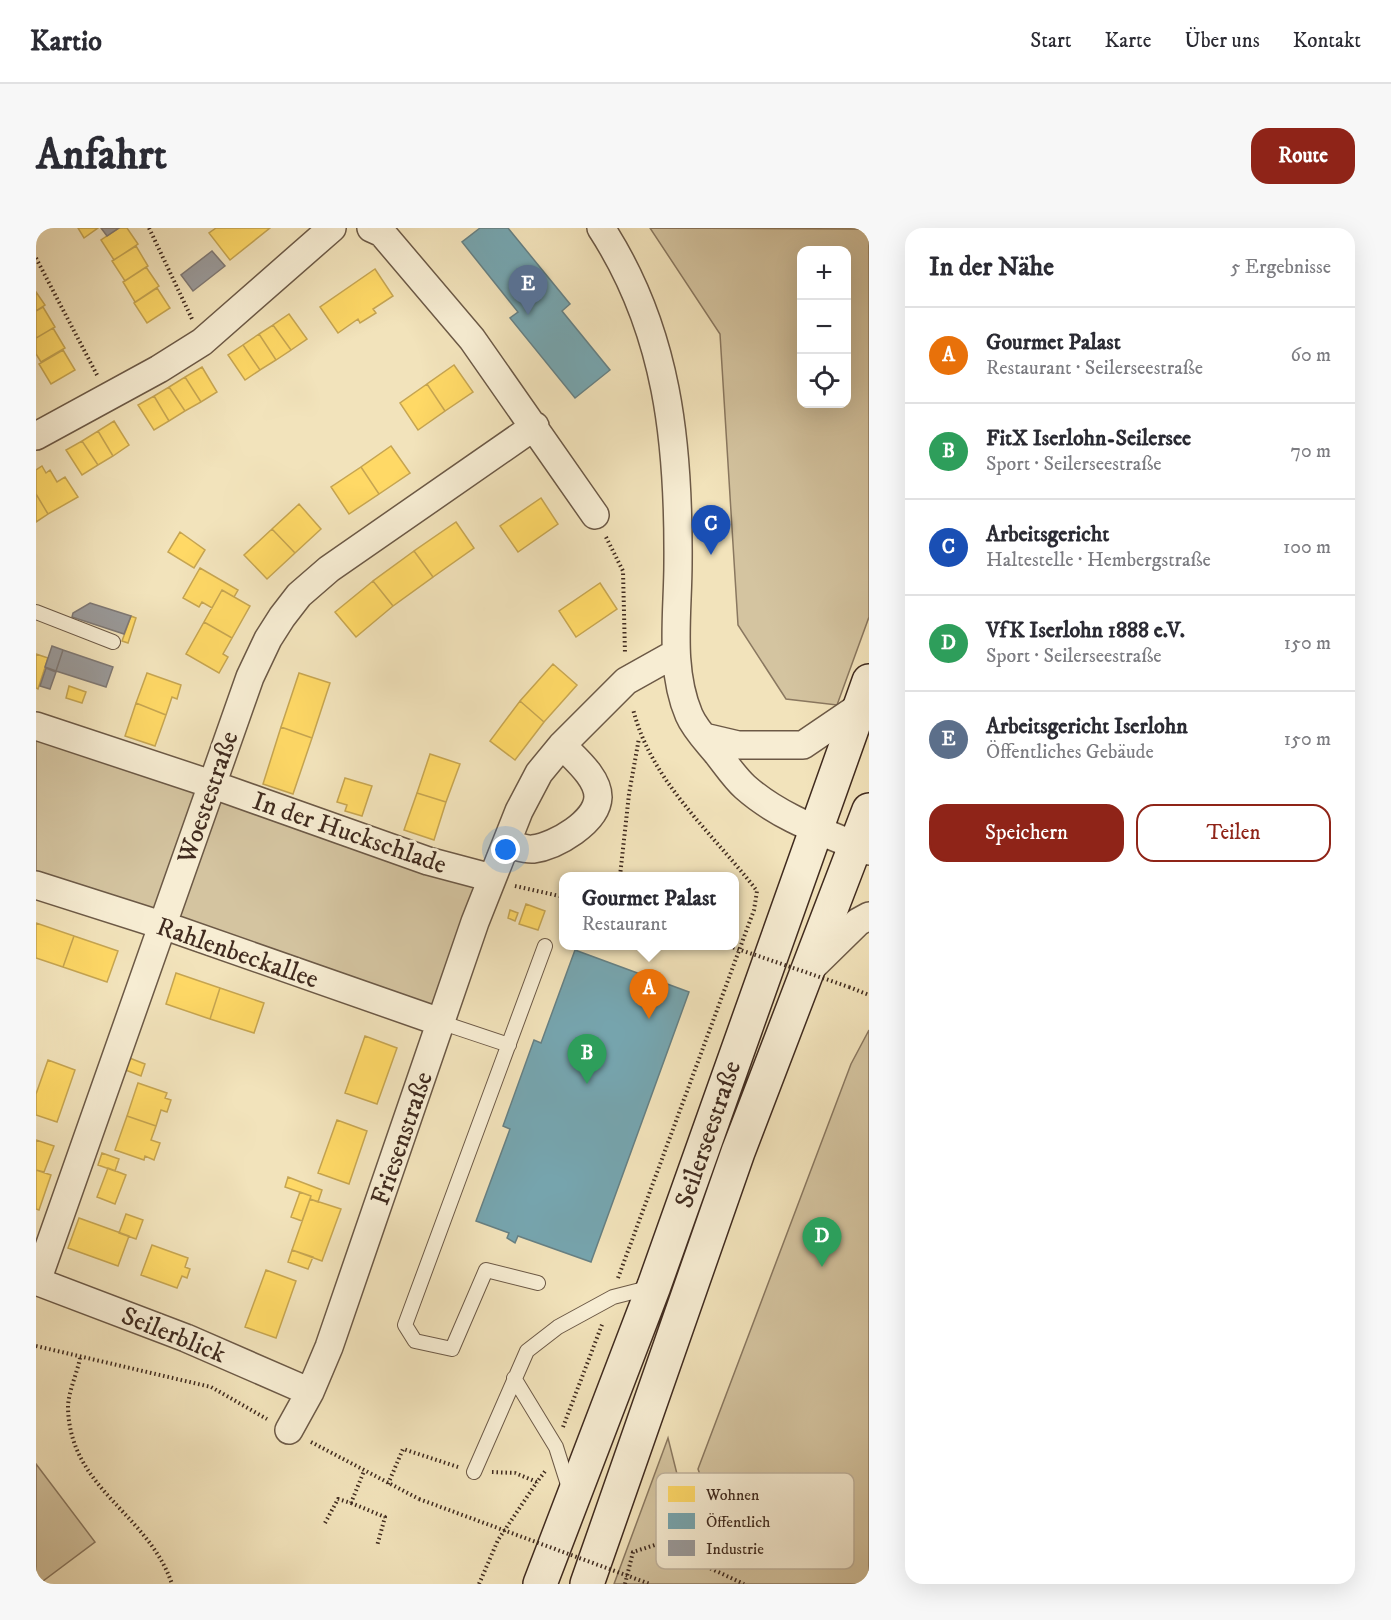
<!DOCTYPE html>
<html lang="de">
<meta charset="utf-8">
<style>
:root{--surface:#fff;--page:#f7f7f7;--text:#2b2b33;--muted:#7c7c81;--line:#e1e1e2;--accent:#8f2418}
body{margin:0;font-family:"IM FELL DW Pica",serif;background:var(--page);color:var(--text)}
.controls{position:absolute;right:18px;top:18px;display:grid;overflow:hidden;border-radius:12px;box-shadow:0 6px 24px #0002}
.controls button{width:54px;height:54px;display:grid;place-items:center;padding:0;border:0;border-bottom:2px solid var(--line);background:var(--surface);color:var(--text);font:30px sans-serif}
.you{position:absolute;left:470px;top:622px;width:21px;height:21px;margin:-15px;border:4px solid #fff;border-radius:50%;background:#1a73e8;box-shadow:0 0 0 9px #1a73e833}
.badge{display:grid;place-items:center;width:39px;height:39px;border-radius:50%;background:var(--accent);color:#fff;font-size:20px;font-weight:700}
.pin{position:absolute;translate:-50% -50px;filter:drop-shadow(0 2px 3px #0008)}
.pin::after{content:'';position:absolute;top:32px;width:21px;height:18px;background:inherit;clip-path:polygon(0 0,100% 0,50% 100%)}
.popup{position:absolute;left:523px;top:644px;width:180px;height:78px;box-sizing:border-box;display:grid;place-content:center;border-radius:12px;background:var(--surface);filter:drop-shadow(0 2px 4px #0005);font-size:20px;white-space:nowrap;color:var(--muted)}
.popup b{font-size:22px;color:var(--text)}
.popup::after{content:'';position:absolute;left:50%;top:100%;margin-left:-12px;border:12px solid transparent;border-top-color:var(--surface)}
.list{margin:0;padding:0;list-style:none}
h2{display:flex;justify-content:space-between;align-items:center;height:78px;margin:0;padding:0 24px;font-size:26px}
h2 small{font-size:20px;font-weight:400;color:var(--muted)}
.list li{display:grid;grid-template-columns:39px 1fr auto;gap:18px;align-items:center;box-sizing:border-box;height:96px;padding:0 24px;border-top:2px solid var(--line)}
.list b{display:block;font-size:22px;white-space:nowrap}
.list p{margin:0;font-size:20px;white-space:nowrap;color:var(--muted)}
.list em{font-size:20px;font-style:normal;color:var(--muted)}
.actions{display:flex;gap:12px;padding:18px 24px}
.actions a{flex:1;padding:14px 0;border:2px solid var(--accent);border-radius:18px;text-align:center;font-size:21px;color:var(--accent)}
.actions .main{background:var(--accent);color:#fff}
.icon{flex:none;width:33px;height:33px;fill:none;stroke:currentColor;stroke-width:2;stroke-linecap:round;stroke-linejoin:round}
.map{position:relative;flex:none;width:833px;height:1356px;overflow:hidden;border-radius:18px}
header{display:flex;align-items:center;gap:36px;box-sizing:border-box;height:84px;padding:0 30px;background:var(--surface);border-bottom:2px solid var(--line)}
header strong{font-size:28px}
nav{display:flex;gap:33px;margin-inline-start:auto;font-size:21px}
.intro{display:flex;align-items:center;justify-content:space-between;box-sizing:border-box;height:144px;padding:0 36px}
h1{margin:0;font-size:42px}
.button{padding:15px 27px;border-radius:18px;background:var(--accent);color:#fff;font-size:21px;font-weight:700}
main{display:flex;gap:36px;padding:0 36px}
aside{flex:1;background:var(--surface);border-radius:18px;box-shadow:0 6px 24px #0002}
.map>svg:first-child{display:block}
</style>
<header>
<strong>Kartio</strong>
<nav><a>Start</a><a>Karte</a><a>Über uns</a><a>Kontakt</a></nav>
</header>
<div class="intro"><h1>Anfahrt</h1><a class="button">Route</a></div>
<main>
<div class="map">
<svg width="833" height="1356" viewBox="0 0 833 1356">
<rect width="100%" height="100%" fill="#f2e3bb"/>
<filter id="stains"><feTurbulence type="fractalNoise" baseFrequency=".00333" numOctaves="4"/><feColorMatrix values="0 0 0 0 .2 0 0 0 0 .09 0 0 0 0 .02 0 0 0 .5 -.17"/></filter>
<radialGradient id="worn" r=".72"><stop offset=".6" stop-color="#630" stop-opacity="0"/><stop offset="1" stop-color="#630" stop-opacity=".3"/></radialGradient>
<!-- green -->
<path fill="#d4c4a0" stroke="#8a7860" stroke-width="1.5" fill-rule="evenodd" d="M614,0L833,1V389L801,477L750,471L702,397L684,106ZM766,22H810V176H766Z
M0,501L448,655L401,788L0,649Z
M833,802V1356H578L632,1210L657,1310L695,1335L662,1241L815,836Z
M0,1236L59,1314L3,1356H0Z"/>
<!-- homes -->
<path fill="#ffd966" stroke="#c6a551" stroke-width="1.5" d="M42,0H62L48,10Z
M83,0H91L102,16L78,32L65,12Z
M180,0H234L194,32L173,5Z
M100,18L112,38L89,53L76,33Z
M110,39L123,58L99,74L87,54Z
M339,41L357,68L337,81L340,85L324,95L322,91L302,105L284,79Z
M121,60L134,80L111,95L98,75Z
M0,64L9,77L0,83Z
M7,79L19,99L0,110V83Z
M253,86L271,111L255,122L237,97Z
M237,97L255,122L240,132L223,106Z
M17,100L29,120L5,134L0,126V110Z
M223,106L240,132L224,142L207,117Z
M207,117L224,142L209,152L192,127Z
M27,122L39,142L15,156L3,136Z
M418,137L437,164L409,183L391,156Z
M166,139L181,164L165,174L149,149Z
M149,149L165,174L149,183L133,159Z
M391,156L409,183L382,202L364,175Z
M133,159L149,183L133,193L118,168Z
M118,168L133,193L118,202L102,177Z
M78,193L93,217L77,228L62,203Z
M62,203L77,228L62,237L46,213Z
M46,213L62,237L46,247L30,222Z
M355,218L374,245L343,266L325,239Z
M6,238L10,245L14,242L21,254L29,249L42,269L12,286L0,266V242Z
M325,239L343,266L313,286L295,259Z
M0,266L12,286L0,294Z
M505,270L522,296L482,324L464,298Z
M263,276L285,301L259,325L236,301Z
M420,294L438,320L397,349L378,323Z
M236,301L259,325L231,351L208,327Z
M144,304L169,322L158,340L132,324Z
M378,323L397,349L357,378L337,353Z
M164,340L202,362L198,369L186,362L176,380L166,374L163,379L147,370Z
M337,353L357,378L320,409L299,384Z
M564,355L581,381L540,409L523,383Z
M186,362L214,378L196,410L168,394Z
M95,388L100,390L92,415L86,413Z
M168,394L196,410L187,426L192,429L183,445L150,426Z
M0,426L12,430L2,461L0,460Z
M517,436L541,457L508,494L484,473Z
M111,445L145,457L141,471L136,469L130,487L100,475Z
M263,445L294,455L276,510L245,499Z
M33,458L50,464L46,475L30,470Z
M484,473L508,494L479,532L454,513Z
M100,475L130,487L119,518L89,508Z
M245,499L276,510L257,566L227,556Z
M394,526L424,536L410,574L381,565Z
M309,550L336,558L326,588L309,583L311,577L301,574Z
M381,565L410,574L398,612L368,602Z
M490,676L509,683L502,702L483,696Z
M474,682L482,685L479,693L472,690Z
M0,695L38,708L27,739L0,730Z
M38,708L82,723L71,754L27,739Z
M140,745L184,760L174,791L130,776Z
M184,760L228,775L218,805L174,791Z
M329,808L361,820L341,876L309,865Z
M91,829L109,836L105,848L87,841Z
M12,832L39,842L21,894L0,887V866Z
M102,855L131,865L129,870L135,872L131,884L125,882L120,898L91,888Z
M91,888L120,898L115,912L124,915L118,932L109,928L108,932L79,922Z
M301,892L331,903L313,956L282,945Z
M0,912L18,918L8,944L0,942Z
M66,925L83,931L79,943L62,937Z
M72,940L90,947L79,976L61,969Z
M0,942L15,947L3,982L0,981Z
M252,949L286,962L282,974L274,971L275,968L249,959Z
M264,964L275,968L266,993L255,989Z
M274,971L305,981L286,1033L256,1022Z
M90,986L107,992L100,1011L83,1005Z
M43,990L93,1008L82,1038L32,1020Z
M116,1017L152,1030L149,1039L154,1041L151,1050L146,1048L141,1060L105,1047Z
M256,1022L277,1029L272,1041L252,1034Z
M230,1042L260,1053L240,1110L209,1099Z"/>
<!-- public -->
<path fill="#76a5af" stroke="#668084" stroke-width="1.5" d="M444,0H472L534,76L526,83L574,142L539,170L474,90L482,84L426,14Z
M539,722L653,764L555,1034L482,1008L479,1015L471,1010L473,1005L440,993L474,901L467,898L498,812L505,815Z"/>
<!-- industry -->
<path fill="#999" stroke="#7e7874" stroke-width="1.5" d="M65,0H83L71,8Z
M176,23L189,38L157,63L145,47Z
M54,375L95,388L88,406L36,389L37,385Z
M16,418L27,422L20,443L9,439Z
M27,422L77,439L70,459L20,443Z
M10,440L20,444L14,461L4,458Z"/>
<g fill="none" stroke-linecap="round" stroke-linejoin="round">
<!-- service casing -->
<g stroke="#6c5946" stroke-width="16">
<path id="service" d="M0,384L77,414
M404,794L473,817
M502,1055L450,1042L416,1121L379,1113L369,1097L509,718
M478,1150L520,1219L534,1263
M438,1244L491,1123L522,1099L577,1069L616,1059"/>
</g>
<!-- minor casing -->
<g stroke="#6c5946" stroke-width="30">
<path id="minor" d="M335,0L346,5L436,111L559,287
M565,0C632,103 643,215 642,335C642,385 633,440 653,487C659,501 671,513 680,524C689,535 698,549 709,559C745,591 790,605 833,623
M0,208L123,141L166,114L296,0
M0,498L175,556L392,633L456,650
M668,509L702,517H767L823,479
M470,616C478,617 489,622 497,621C520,618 561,594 562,569C562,549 538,530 526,517
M0,657L141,702L404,794
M773,742L822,694L833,688
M0,1053L150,1110L274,1164
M1,1053L214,449L232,411L246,389L263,367L293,341L499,198
M253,1202L274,1164L293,1119L439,694L483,583L503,545L526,517L590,453L640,425"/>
</g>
<!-- secondary casing -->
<g stroke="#402b1f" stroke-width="36">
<path id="secondary" d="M504,1356L618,1058L833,453
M551,1356L702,924L833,582"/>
</g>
<!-- path -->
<path stroke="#402b1f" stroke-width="4" stroke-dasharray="1.5 3" stroke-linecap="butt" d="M113,0L156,91
M0,30L61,147
M570,309L587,343L589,426
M584,648L593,566L603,510
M479,658L528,669
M813,759L833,767
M582,1050L718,682L721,663C676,604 615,554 597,481
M0,1118L175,1159L231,1191
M44,1130C41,1146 32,1164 32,1180C34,1261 112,1285 136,1356
M527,1199L567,1094
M275,1214L383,1271
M456,1244L479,1245L501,1254L510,1242
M352,1256L367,1221L422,1239
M315,1275L349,1289L341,1318
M289,1295L302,1271L315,1275L328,1243
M443,1356L462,1312L501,1254
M589,1356L597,1324L622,1316L708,1356"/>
<!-- service -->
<use href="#service" stroke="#f7edd3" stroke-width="14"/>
<!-- minor -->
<use href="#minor" stroke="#f7edd3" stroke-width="27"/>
<!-- secondary -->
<use href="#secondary" stroke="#f7edd3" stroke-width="33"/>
<!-- path-bridge -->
<path stroke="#402b1f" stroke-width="4" stroke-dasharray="1.5 3" stroke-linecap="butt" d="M693,718L813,759
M383,1271L614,1356"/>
</g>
<g text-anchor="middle" stroke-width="6" stroke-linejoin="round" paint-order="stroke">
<!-- street labels -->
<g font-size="26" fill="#402b1f" stroke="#f7edd3">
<text transform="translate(171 569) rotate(-71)" y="9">Woestestraße</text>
<text transform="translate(314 604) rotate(19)" y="9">In der Huckschlade</text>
<text transform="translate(202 724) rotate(19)" y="9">Rahlenbeckallee</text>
<text transform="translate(671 906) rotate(-71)" y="9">Seilerseestraße</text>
<text transform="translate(365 910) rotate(-71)" y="9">Friesenstraße</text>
<text transform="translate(138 1106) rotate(22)" y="9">Seilerblick</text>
</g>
</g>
<!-- legend -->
<rect x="620" y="1245" width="198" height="96" rx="9" fill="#f7edd3" stroke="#c0b39d" stroke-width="1.5"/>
<rect x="632" y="1258" width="27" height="16" fill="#ffd966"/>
<rect x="632" y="1285" width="27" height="16" fill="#76a5af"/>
<rect x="632" y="1312" width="27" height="16" fill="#999"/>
<g font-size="16" fill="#402b1f">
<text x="670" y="1272">Wohnen</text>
<text x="670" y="1299">Öffentlich</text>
<text x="670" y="1326">Industrie</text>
</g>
<rect width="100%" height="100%" filter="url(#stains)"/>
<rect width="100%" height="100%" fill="url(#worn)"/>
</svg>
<div class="controls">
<button>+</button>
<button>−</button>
<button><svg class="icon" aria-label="locate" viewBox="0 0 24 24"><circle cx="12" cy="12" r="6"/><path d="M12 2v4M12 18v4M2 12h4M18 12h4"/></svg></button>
</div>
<div class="you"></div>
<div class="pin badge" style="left:613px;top:791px;background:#e8710a">A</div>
<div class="popup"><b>Gourmet Palast</b>Restaurant</div>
<div class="pin badge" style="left:551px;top:856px;background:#2e9e5b">B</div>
<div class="pin badge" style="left:675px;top:327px;background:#1a4fb4">C</div>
<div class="pin badge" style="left:786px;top:1039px;background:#2e9e5b">D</div>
<div class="pin badge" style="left:492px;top:87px;background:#5c6f8a">E</div>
</div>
<aside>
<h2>In der Nähe<small>5 Ergebnisse</small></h2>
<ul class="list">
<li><span class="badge" style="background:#e8710a">A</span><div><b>Gourmet Palast</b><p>Restaurant · Seilerseestraße</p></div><em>60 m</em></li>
<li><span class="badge" style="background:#2e9e5b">B</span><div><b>FitX Iserlohn-Seilersee</b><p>Sport · Seilerseestraße</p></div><em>70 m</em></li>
<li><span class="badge" style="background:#1a4fb4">C</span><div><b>Arbeitsgericht</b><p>Haltestelle · Hembergstraße</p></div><em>100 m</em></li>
<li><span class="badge" style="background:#2e9e5b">D</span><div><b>VfK Iserlohn 1888 e.V.</b><p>Sport · Seilerseestraße</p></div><em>150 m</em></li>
<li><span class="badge" style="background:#5c6f8a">E</span><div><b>Arbeitsgericht Iserlohn</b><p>Öffentliches Gebäude</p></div><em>150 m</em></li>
</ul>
<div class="actions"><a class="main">Speichern</a><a>Teilen</a></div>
</aside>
</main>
